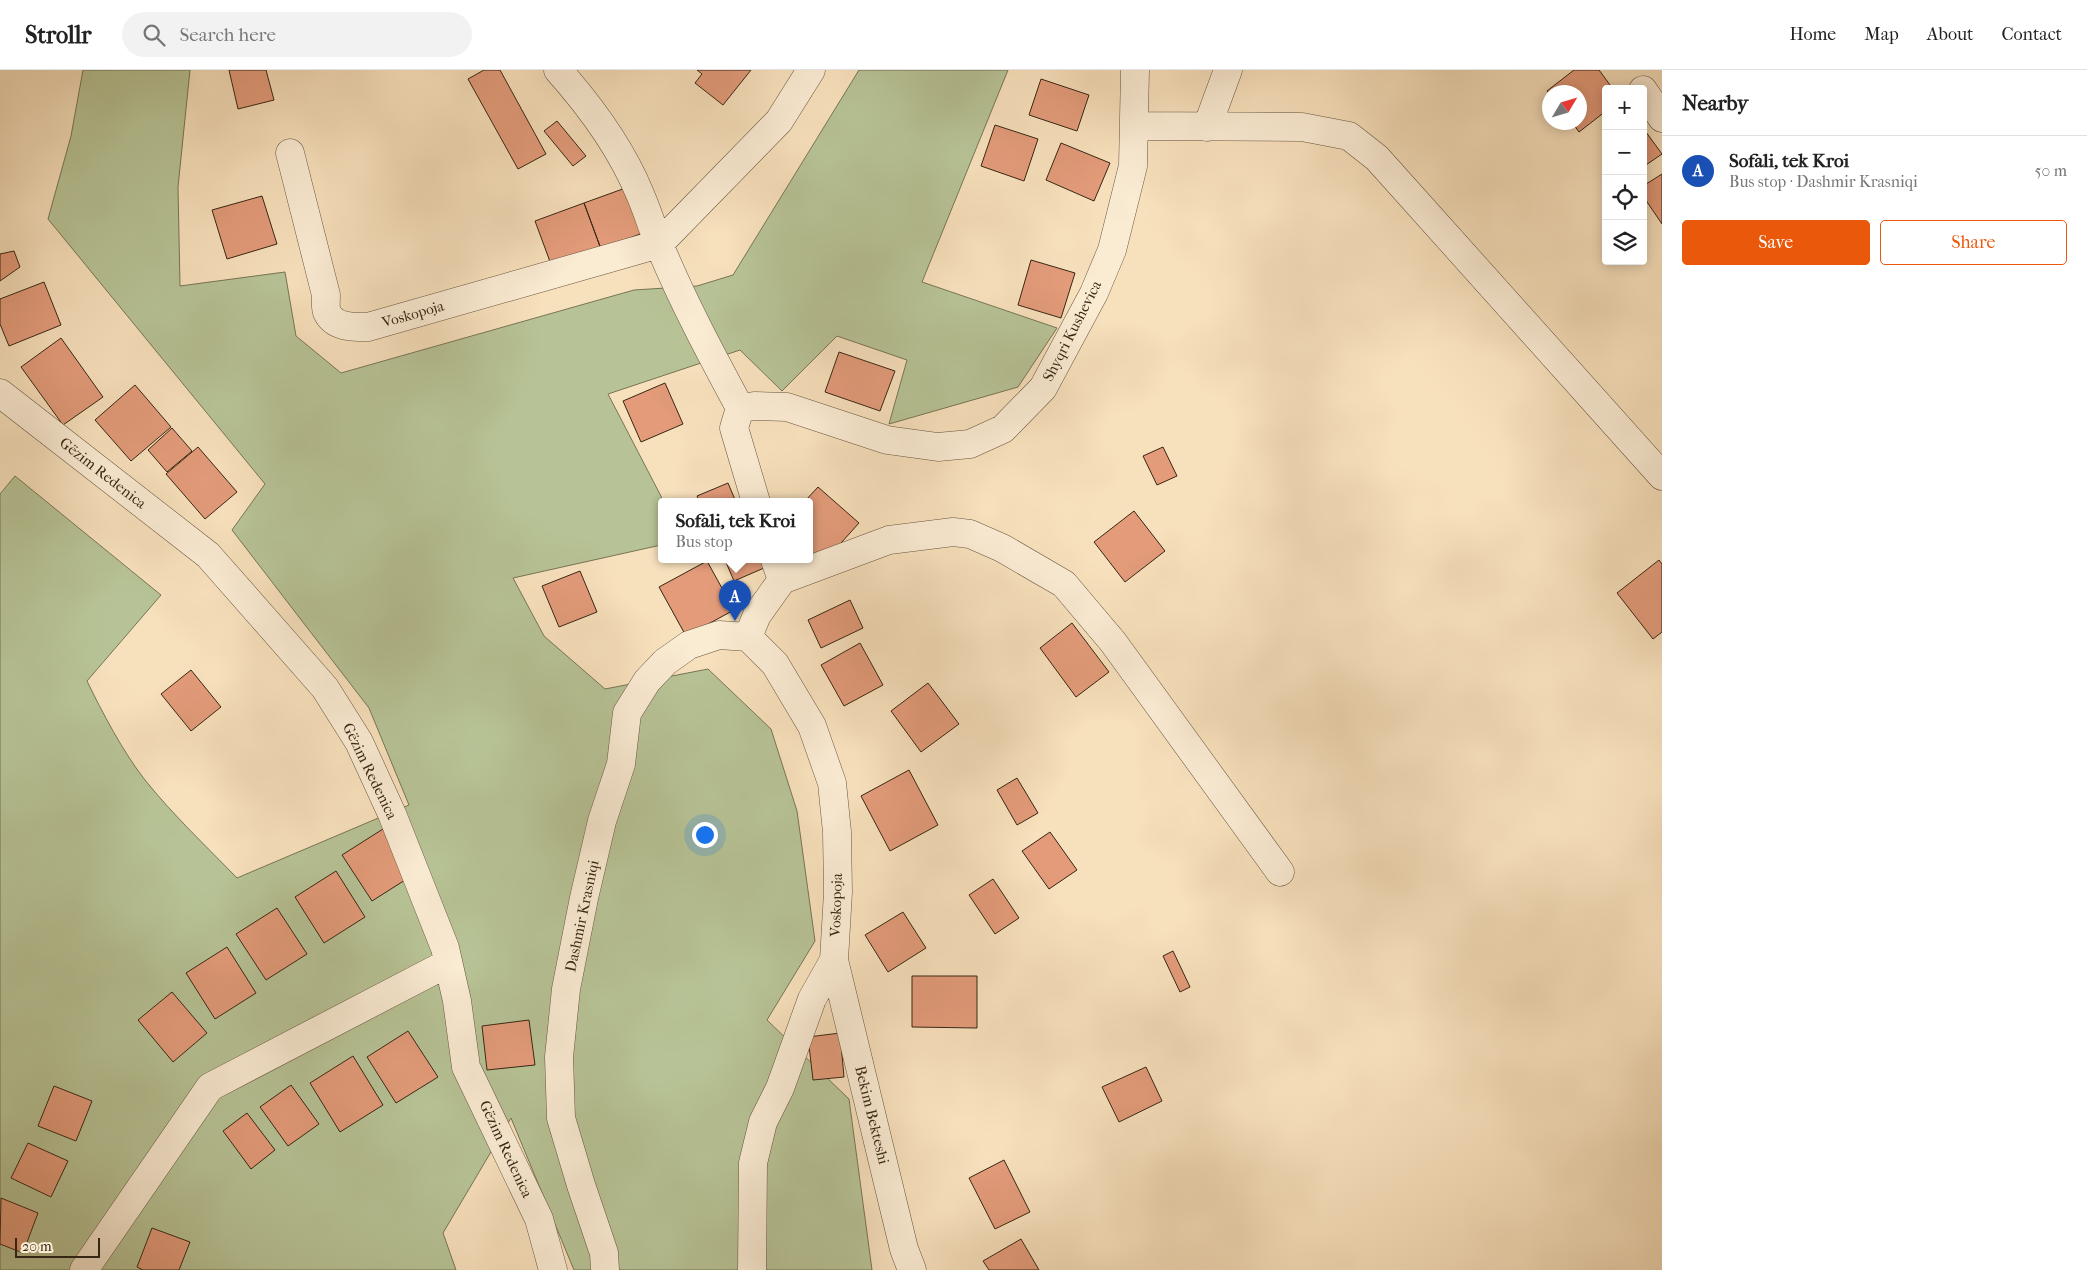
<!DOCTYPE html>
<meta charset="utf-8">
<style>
:root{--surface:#fff;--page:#f2f2f2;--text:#222;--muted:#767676;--line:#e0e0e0;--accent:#ea580c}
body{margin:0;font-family:"IM FELL French Canon",serif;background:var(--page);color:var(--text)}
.controls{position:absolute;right:15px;top:15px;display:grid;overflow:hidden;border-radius:5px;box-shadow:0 2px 12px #0003}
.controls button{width:45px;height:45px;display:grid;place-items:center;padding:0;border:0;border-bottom:1px solid var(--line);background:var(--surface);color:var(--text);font:25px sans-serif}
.compass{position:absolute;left:1542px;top:15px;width:45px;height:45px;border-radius:50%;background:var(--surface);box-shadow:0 2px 12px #0003;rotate:52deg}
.scale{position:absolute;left:15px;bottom:12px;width:85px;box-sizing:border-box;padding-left:5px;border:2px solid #372614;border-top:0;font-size:14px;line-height:18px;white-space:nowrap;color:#372614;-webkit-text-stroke:4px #faebd3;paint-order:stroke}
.you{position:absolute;left:704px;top:764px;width:18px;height:18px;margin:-12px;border:4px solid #fff;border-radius:50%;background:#1a73e8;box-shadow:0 0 0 8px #1a73e833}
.badge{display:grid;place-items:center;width:32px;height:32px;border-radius:50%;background:var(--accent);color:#fff;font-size:16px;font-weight:700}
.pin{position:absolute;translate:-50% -41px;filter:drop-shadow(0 1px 2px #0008)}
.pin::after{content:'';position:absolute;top:26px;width:18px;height:15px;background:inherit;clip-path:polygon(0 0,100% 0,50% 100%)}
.popup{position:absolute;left:658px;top:428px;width:155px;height:65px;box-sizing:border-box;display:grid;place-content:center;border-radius:5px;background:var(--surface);filter:drop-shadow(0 1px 4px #0005);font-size:16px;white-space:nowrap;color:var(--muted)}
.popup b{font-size:19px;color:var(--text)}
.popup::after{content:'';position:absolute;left:50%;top:100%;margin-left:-10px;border:10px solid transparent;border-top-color:var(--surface)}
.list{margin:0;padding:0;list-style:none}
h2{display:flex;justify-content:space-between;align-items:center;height:65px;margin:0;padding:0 20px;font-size:21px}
h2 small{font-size:16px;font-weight:400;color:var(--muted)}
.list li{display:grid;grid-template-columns:32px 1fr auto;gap:15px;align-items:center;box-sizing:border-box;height:70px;padding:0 20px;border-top:1px solid var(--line)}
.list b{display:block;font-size:19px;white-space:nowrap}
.list p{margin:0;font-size:16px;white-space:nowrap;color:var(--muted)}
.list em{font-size:16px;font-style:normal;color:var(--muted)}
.actions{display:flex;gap:10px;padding:15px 20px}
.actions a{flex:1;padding:11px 0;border:1px solid var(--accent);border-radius:5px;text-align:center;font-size:18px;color:var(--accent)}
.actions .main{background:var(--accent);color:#fff}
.icon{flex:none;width:28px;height:28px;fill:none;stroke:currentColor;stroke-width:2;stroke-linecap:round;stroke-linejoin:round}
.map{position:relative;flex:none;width:1662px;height:1200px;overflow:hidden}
header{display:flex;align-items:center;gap:30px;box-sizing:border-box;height:70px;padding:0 25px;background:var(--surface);border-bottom:1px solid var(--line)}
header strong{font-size:24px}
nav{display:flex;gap:28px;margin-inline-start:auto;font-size:18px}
.search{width:350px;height:45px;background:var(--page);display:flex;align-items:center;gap:12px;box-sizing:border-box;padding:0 18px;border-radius:28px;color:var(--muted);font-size:19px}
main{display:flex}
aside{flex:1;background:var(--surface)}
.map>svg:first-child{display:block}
</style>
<header>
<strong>Strollr</strong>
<div class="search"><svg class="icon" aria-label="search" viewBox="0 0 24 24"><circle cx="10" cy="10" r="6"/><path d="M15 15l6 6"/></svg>Search here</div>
<nav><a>Home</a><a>Map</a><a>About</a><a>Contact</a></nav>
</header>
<main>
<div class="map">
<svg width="1662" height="1200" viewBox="0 0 1662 1200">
<rect width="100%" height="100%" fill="#f7e0bc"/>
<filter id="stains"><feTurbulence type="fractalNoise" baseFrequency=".004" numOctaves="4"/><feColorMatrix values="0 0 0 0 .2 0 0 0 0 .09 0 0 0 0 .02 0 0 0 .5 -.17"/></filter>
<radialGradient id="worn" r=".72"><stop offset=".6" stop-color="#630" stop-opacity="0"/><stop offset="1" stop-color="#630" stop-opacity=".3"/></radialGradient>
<!-- green -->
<path fill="#b7c396" stroke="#777455" d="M83,0H190L178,117L180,216L285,202L296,266L341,303L634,220L697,216L733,205L859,0H1008L922,212L1057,258L1018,317L889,354L907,290L837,266L782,321L740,280L608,324L664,432H661V475L513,508L544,566L605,619L708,599L771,659L797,741L815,871L767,950L849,1029L872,1200H574L511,1048L443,1163L456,1200H0V424L15,406L161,525L87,611C102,642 123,682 145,710C173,745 206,776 237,808L409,735L369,638L232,460L265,414L48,149L71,66Z"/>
<!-- building -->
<path fill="#e39b7a" stroke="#372614" d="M229,0H266L274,30L238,39Z
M484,0H500L546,84L518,99L468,9Z
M697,0H751L723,35L695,13L702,4Z
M1574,0H1599L1613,19H1606V41L1579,62L1572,52H1580V22L1550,24L1547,21Z
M1041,9L1089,25L1077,61L1029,45Z
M557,51L586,86L573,96L544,61Z
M995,55L1038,69L1024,111L981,96Z
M1643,58L1662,84L1643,97Z
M1061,73L1110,93L1094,131L1046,110Z
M1662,104V154L1643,126V116Z
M631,116L648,161L601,179L584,133Z
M262,126L277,174L227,189L212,140Z
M584,133L601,179L552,197L535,151Z
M14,181L20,197L0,211V184Z
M1031,190L1075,203L1061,248L1018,235Z
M44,212L61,255L9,276L0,254V229Z
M61,268L103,327L63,355L21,297Z
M839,282L895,301L880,341L825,322Z
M665,313L683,354L641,372L623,331Z
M135,315L171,357L131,391L95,350Z
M172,358L192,381L167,402L148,380Z
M198,377L237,422L205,449L166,404Z
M1163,377L1177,406L1157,415L1143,386Z
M728,413L736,432H700L697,426Z
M818,417L859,453L823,493L809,480V432H804Z
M1134,441L1165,481L1125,512L1094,472Z
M725,490H761L764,498L734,511Z
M1659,490L1662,494V562L1653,569L1617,523Z
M707,491L734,540L686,566L659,517Z
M580,501L597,542L559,557L542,516Z
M850,530L863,558L821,578L808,550Z
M1072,553L1109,602L1076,627L1040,578Z
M860,573L883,615L844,636L821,595Z
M191,600L221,637L191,661L161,624Z
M928,613L959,654L921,682L891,641Z
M909,700L938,755L890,781L861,726Z
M1017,708L1038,743L1017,755L997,720Z
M383,759L413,805L372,831L342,785Z
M1050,762L1077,800L1049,819L1022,781Z
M336,801L365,847L324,873L295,827Z
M993,809L1019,848L995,864L969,825Z
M277,838L307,884L266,910L236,864Z
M903,842L926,878L888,902L865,865Z
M227,877L256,923L215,949L186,903Z
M1173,881L1190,917L1180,922L1163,886Z
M912,906H977V958L912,957Z
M172,922L207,963L173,992L138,950Z
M529,950L535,995L487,1000L482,956Z
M408,961L438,1007L396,1033L367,987Z
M840,963L844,1007L813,1010L808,967Z
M353,986L383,1035L340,1062L310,1013Z
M1146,997L1162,1031L1119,1052L1102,1017Z
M291,1015L319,1054L288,1076L260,1037Z
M54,1016L92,1031L76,1071L38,1056Z
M247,1043L275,1080L251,1099L223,1061Z
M28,1073L68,1091L51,1127L11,1108Z
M1004,1090L1030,1142L995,1159L969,1108Z
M1,1128L38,1143L23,1183L0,1174Z
M152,1158L190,1172L179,1200H143L137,1197Z
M1021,1169L1039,1200H989L983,1191Z"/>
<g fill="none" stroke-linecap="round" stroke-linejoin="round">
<!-- minor casing -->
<g stroke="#67543e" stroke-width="29">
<path id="minor" d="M558,0C591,37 621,78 640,124C647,140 652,157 659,174C682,230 711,284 740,338L734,358L756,432
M1643,20L1662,48
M1134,56L1302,57L1349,66L1377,88L1662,406
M1207,57L1228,0
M290,83L326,225C326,230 325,238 327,242C334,258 354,257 368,257L659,174L779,51L811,0
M0,323L208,485L325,618L359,672L392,744L445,878L457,931L466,997L539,1149L553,1200
M740,338L754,336L787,337L887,370L938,377L970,374L1003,359L1043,318L1094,223L1112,180L1133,96L1135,0
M782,510L889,470L953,462L970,464L1002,478L1064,514L1113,572L1280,802
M748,567L775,594L812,656L832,713L837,762L838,822L834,890L812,929L780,1018L763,1052L753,1093L752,1200
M748,567L757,545L782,510L775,490
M834,890L904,1179L912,1200
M84,1200L210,1017L448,893
M605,1200L604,1183L581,1115L561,1048L559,987L566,919L584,828L602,751L621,694L627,643L647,611L665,592L689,575L719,565L748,567"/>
</g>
<!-- minor -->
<use href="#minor" stroke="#faebd3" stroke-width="28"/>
</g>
<g text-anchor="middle" stroke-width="4" stroke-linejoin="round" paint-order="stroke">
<!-- street labels -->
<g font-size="15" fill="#372614" stroke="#faebd3">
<text transform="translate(413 244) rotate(-16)" y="5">Voskopoja</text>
<text transform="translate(1072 261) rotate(-63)" y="5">Shyqri Kushevica</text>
<text transform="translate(103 403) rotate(38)" y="5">Gëzim Redenica</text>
<text transform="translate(370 701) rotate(64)" y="5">Gëzim Redenica</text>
<text transform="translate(836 835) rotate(-88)" y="5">Voskopoja</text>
<text transform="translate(582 846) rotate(-78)" y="5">Dashmir Krasniqi</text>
<text transform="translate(872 1045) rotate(76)" y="5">Bekim Bekteshi</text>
<text transform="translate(506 1079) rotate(65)" y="5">Gëzim Redenica</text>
</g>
</g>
<rect width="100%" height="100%" filter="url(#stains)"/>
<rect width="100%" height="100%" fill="url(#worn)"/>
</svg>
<div class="controls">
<button>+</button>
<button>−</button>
<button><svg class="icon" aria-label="locate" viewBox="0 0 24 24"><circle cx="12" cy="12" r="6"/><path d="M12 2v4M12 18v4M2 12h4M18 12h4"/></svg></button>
<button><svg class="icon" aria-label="layers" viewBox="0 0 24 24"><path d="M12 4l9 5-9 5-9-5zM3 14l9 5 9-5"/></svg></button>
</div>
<svg class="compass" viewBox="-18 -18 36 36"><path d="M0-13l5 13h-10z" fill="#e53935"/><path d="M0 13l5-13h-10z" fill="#767676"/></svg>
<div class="scale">20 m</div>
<div class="you"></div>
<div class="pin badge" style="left:735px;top:551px;background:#1a4fb4">A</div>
<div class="popup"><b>Sofali, tek Kroi</b>Bus stop</div>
</div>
<aside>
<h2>Nearby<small></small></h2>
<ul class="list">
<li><span class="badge" style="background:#1a4fb4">A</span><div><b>Sofali, tek Kroi</b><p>Bus stop · Dashmir Krasniqi</p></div><em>50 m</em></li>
</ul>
<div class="actions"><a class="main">Save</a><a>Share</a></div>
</aside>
</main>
